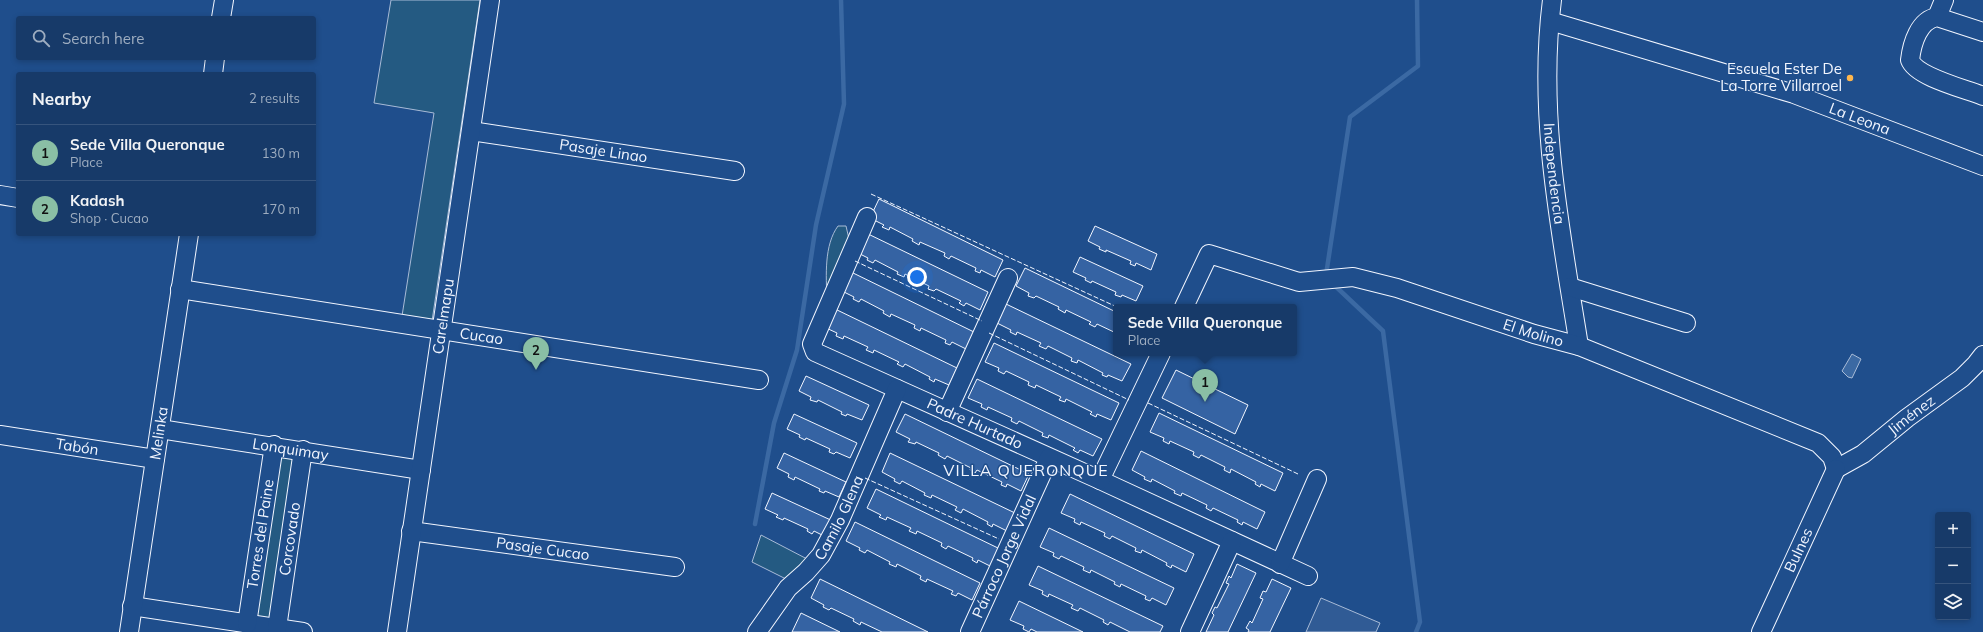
<!DOCTYPE html>
<meta charset="utf-8">
<style>
:root{--surface:#173a69;--page:#244571;--text:#f1f3f6;--muted:#9eadc0;--line:#36547d;--accent:#8abfa5}
body{margin:0;font-family:Mulish,sans-serif;background:var(--page);color:var(--text)}
.controls{position:absolute;right:12px;bottom:12px;display:grid;overflow:hidden;border-radius:4px;box-shadow:0 2px 6px #0003}
.controls button{width:36px;height:36px;display:grid;place-items:center;padding:0;border:0;border-bottom:1px solid var(--line);background:var(--surface);color:var(--text);font:20px sans-serif}
.you{position:absolute;left:917px;top:277px;width:14px;height:14px;margin:-10px;border:3px solid #fff;border-radius:50%;background:#1a73e8;box-shadow:0 0 0 6px #1a73e833}
.badge{display:grid;place-items:center;width:26px;height:26px;border-radius:50%;background:var(--accent);color:#111;font-size:13px;font-weight:700}
.pin{position:absolute;translate:-50% -33px;filter:drop-shadow(0 1px 2px #0008)}
.pin::after{content:'';position:absolute;top:21px;width:14px;height:12px;background:inherit;clip-path:polygon(0 0,100% 0,50% 100%)}
.popup{position:absolute;left:1113px;top:304px;width:184px;height:52px;box-sizing:border-box;display:grid;place-content:center;border-radius:4px;background:var(--surface);filter:drop-shadow(0 1px 3px #0005);font-size:13px;white-space:nowrap;color:var(--muted)}
.popup b{font-size:15px;color:var(--text)}
.popup::after{content:'';position:absolute;left:50%;top:100%;margin-left:-8px;border:8px solid transparent;border-top-color:var(--surface)}
.list{margin:0;padding:0;list-style:none}
h2{display:flex;justify-content:space-between;align-items:center;height:52px;margin:0;padding:0 16px;font-size:17px}
h2 small{font-size:13px;font-weight:400;color:var(--muted)}
.list li{display:grid;grid-template-columns:26px 1fr auto;gap:12px;align-items:center;box-sizing:border-box;height:56px;padding:0 16px;border-top:1px solid var(--line)}
.list b{display:block;font-size:15px;white-space:nowrap}
.list p{margin:0;font-size:13px;white-space:nowrap;color:var(--muted)}
.list em{font-size:13px;font-style:normal;color:var(--muted)}
.icon{flex:none;width:22px;height:22px;fill:none;stroke:currentColor;stroke-width:2;stroke-linecap:round;stroke-linejoin:round}
.map{position:relative;flex:none;width:1983px;height:632px;overflow:hidden}
.search{position:absolute;background:var(--surface);box-shadow:0 2px 6px #0003;left:16px;top:16px;width:300px;height:44px;display:flex;align-items:center;gap:10px;box-sizing:border-box;padding:0 14px;border-radius:4px;color:var(--muted);font-size:15px}
.panel{position:absolute;background:var(--surface);box-shadow:0 2px 6px #0003;left:16px;top:72px;width:300px;height:164px;border-radius:4px}
.map>svg:first-child{display:block}
</style>
<div class="map">
<svg width="1983" height="632" viewBox="0 0 1983 632">
<rect width="100%" height="100%" fill="#1f4e8c"/>
<!-- green -->
<path fill="#245a82" stroke="#a8bbd7" d="M391,0H480L432,321L402,316L434,113L374,103Z
M838,226H846L849,239L827,299C826,276 824,245 838,226Z
M277,454L298,457L273,621L252,618Z
M761,535L809,560L786,579L752,562Z"/>
<!-- parking -->
<path fill="#305b95" stroke="#a8bbd7" d="M1321,598L1380,623L1376,632H1306Z"/>
<!-- water -->
<path fill="#3b69a3" stroke="#a8bbd7" d="M1852,354L1861,359L1852,378L1848,377L1842,371Z"/>
<g fill="none" stroke-linecap="round" stroke-linejoin="round">
<!-- stream -->
<path stroke="#3b69a3" stroke-width="4.5" d="M1326,275L1350,117L1418,66L1417,0
M1332,283L1383,331L1420,622L1416,632
M755,524L774,423L797,350L816,225L844,104L841,0"/>
</g>
<!-- building -->
<path fill="#3563a3" stroke="#f2f6ff" d="M879,199L1003,260L995,277L981,270L980,273L975,271L976,268L951,256L949,259L944,256L945,253L920,242L919,245L912,241L913,239L890,227L889,230L882,227L884,225L870,218Z
M1095,226L1157,254L1151,270L1136,263L1135,266L1130,264L1131,261L1106,250V252L1099,249L1100,247L1088,241Z
M864,232L988,292L980,310L966,303L964,306L959,303L961,301L936,289L934,291L928,289L929,286L905,274L904,277L897,274L898,272L875,260L873,263L867,260L868,258L854,251Z
M1080,257L1143,286L1136,301L1122,295L1121,297L1115,295L1116,292L1092,281L1091,283L1085,280L1086,278L1073,272Z
M1025,268L1116,312V333L1097,324L1095,327L1089,324L1091,322L1066,310L1065,313L1058,309L1059,307L1036,296L1034,298L1028,296L1029,293L1016,286Z
M849,271L974,332L966,349L952,342L950,345L945,343L946,340L921,328L920,331L914,328L915,325L891,314L890,317L883,313L884,311L861,299L859,302L853,299L854,297L840,290Z
M1006,304L1131,364L1122,381L1108,375L1107,377L1102,375L1103,373L1078,360L1077,363L1071,361L1072,358L1048,346L1046,349L1039,346L1041,343L1017,332L1016,335L1010,332L1011,330L997,323Z
M833,308L957,368L949,385L935,379L934,382L929,379L930,377L905,364L903,367L897,364L899,362L874,350L873,353L866,350L868,347L844,336L843,339L836,336L837,333L824,327Z
M994,343L1119,403L1111,420L1097,414L1096,417L1090,414L1092,412L1066,399L1065,402L1059,400L1061,397L1036,385L1035,388L1028,385L1029,382L1006,371L1004,374L998,371L999,368L985,362Z
M1176,370L1248,405L1235,434L1162,398Z
M806,376L869,405L862,420L847,414L846,416L841,414L842,412L818,400L817,402L810,400L811,397L799,391Z
M977,379L1102,439L1093,456L1080,450L1078,453L1073,450L1075,448L1049,435L1048,438L1042,436L1043,433L1019,421L1017,424L1011,421L1012,418L988,407L987,410L981,407L982,404L968,398Z
M1159,413L1283,473L1275,491L1261,484L1260,487L1255,484L1256,482L1231,469L1230,473L1224,470L1225,467L1201,455L1199,458L1193,455L1194,452L1170,441L1169,444L1163,441L1164,438L1150,432Z
M794,414L857,443L850,458L836,452L834,454L829,452L830,449L806,438L805,440L799,437L800,435L787,429Z
M905,414L1029,474L1021,491L1007,484L1006,487L1001,485L1002,482L977,470L975,473L970,470L971,468L947,456L945,459L938,455L939,453L916,442L915,444L908,442L910,439L896,432Z
M1141,451L1265,512L1257,529L1243,522L1242,525L1237,522L1238,520L1213,508L1211,511L1206,508L1207,505L1182,493L1181,496L1174,493L1175,491L1152,479L1151,482L1144,479L1145,477L1132,470Z
M784,453L846,482L839,497L825,491L824,493L819,491L820,489L795,477L794,480L788,477L789,474L777,468Z
M890,453L1015,513L1007,531L993,524L992,527L987,524L988,522L963,509L961,513L955,510L957,507L932,495L931,498L924,495L925,493L902,481L900,484L894,481L895,479L882,472Z
M876,489L1000,549L992,567L978,560L977,563L972,560L973,558L948,546L946,549L941,546L942,543L917,531L916,534L909,531L911,528L887,517L886,520L879,517L881,515L867,508Z
M772,493L835,522L828,538L814,531L812,534L807,531L808,529L784,518L783,520L776,517L778,515L765,509Z
M1070,494L1194,554L1186,572L1172,565L1171,568L1166,565L1167,563L1142,550L1141,553L1135,551L1136,548L1112,536L1110,539L1104,536L1105,533L1081,522L1080,525L1074,522L1075,519L1061,513Z
M855,522L980,583L972,600L958,593L956,596L951,594L953,591L927,579L926,582L920,579L921,576L897,564L896,567L889,564L890,562L867,550L865,553L859,550L860,548L846,541Z
M1049,528L1174,588L1166,605L1152,598L1150,601L1145,599L1146,596L1121,584L1120,587L1114,584L1115,582L1091,570L1090,573L1083,570L1084,567L1061,556L1059,559L1053,556L1054,553L1040,547Z
M1237,564L1256,573L1228,632H1206L1214,615L1212,613L1215,607L1217,608L1229,584L1226,583L1229,576L1231,578Z
M1038,566L1163,626L1160,632H1130L1110,622L1108,625L1103,622L1104,620L1080,608L1078,611L1071,608L1073,605L1049,594L1048,597L1042,594L1043,591L1029,585Z
M820,579L928,632H882L861,622L860,625L853,621L854,619L831,608L829,610L823,607L824,605L811,598Z
M1272,579L1291,588L1270,632H1248L1249,630L1246,628L1250,621L1252,623L1263,599L1260,598L1263,591L1266,592Z
M1019,601L1083,632H1037L1031,629L1029,632L1023,629L1024,626L1010,620Z
M801,613L840,632H792Z"/>
<g fill="none" stroke-linecap="round" stroke-linejoin="round">
<!-- minor casing -->
<g stroke="#f2f6ff" stroke-width="20">
<g id="minor">
<path id="s1" d="M1552,0C1537,116 1561,232 1579,346"/>
<path d="M1937,17L1944,0"/>
<path d="M221,18L224,0"/>
<path id="s2" d="M1550,21L1794,94L1983,166"/>
<path d="M1983,32L1937,17C1919,20 1912,43 1910,60C1916,77 1966,89 1983,96"/>
<path d="M213,74L215,58"/>
<path id="s3" d="M471,131L735,171"/>
<path d="M0,195L18,198"/>
<path id="s4" d="M867,217L812,344L815,352L1100,480L1308,576"/>
<path d="M1570,287L1686,323"/>
<path id="s5" d="M180,289L759,380"/>
<path id="s6" d="M1184,307L1209,254L1299,282L1353,277L1397,288L1534,334L1579,346L1818,443L1832,457L1836,469"/>
<path d="M947,412L1008,278"/>
<path id="s7" d="M160,429L421,470"/>
<path id="s8" d="M0,435L155,459"/>
<path id="s9" d="M1836,469L1863,454L1907,418L1962,378L1976,364L1983,355"/>
<path d="M1100,480L1161,353"/>
<path id="s10" d="M411,531L675,567"/>
<path d="M1280,564L1317,479"/>
<path d="M132,606L303,632"/>
<path id="s11" d="M247,624L274,445"/>
<path id="s12" d="M277,628L303,450"/>
<path id="s13" d="M129,632L189,234"/>
<path id="s14" d="M397,632L490,0"/>
<path id="s15" d="M757,632L788,588L806,572L821,555L840,520L897,389"/>
<path id="s16" d="M970,632L1049,458"/>
<path d="M1190,632L1232,541"/>
<path id="s17" d="M1761,632L1836,469"/>
</g>
</g>
<!-- minor -->
<use href="#minor" stroke="#1f4e8c" stroke-width="18"/>
<!-- fence -->
<path stroke="#f2f6ff" stroke-width="1" stroke-dasharray="5 2" stroke-linecap="butt" d="M871,194L1117,307
M855,261L982,321
M989,333L1129,400
M1148,403L1298,474
M865,478L999,539"/>
</g>
<!-- markers -->
<circle fill="#ffb74d" stroke="#1f4e8c" stroke-width="1.5" cx="1850" cy="78" r="4"/>
<g text-anchor="middle" stroke-width="3" stroke-linejoin="round" paint-order="stroke">
<!-- poi labels -->
<g font-size="15" fill="#f2f6ff" stroke="#1f4e8c" text-anchor="end">
<text x="1842" y="74">Escuela Ester De<tspan x="1842" dy="17">La Torre Villarroel</tspan></text>
</g>
<!-- street labels -->
<g font-size="15" fill="#f2f6ff" stroke="#1f4e8c">
<text dy="5" stroke="none"><textPath href="#s2" startOffset="325">La Leona</textPath></text>
<text dy="5" stroke="none"><textPath href="#s3" startOffset="134">Pasaje Linao</textPath></text>
<text dy="5" stroke="none"><textPath href="#s1" startOffset="174">Independencia</textPath></text>
<text dy="5" stroke="none"><textPath href="#s14" startOffset="319">Carelmapu</textPath></text>
<text dy="5" stroke="none"><textPath href="#s6" startOffset="396">El Molino</textPath></text>
<text dy="5" stroke="none"><textPath href="#s5" startOffset="305">Cucao</textPath></text>
<text dy="5" stroke="none"><textPath href="#s9" startOffset="93">Jiménez</textPath></text>
<text dy="5" stroke="none"><textPath href="#s4" startOffset="322">Padre Hurtado</textPath></text>
<text dy="5" stroke="none"><textPath href="#s13" startOffset="201">Melinka</textPath></text>
<text dy="5" stroke="none"><textPath href="#s8" startOffset="78">Tabón</textPath></text>
<text dy="5" stroke="none"><textPath href="#s7" startOffset="132">Lonquimay</textPath></text>
<text dy="5" stroke="none"><textPath href="#s15" startOffset="142">Camilo Glena</textPath></text>
<text dy="5" stroke="none"><textPath href="#s11" startOffset="91">Torres del Paine</textPath></text>
<text dy="5" stroke="none"><textPath href="#s12" startOffset="90">Corcovado</textPath></text>
<text dy="5" stroke="none"><textPath href="#s10" startOffset="133">Pasaje Cucao</textPath></text>
<text dy="5" stroke="none"><textPath href="#s17" startOffset="90">Bulnes</textPath></text>
<text dy="5" stroke="none"><textPath href="#s16" startOffset="83">Párroco Jorge Vidal</textPath></text>
</g>
<!-- neighbourhood labels -->
<g font-size="16" letter-spacing="1" fill="#f2f6ff" stroke="#1f4e8c">
<text x="1026" y="476">VILLA QUERONQUE</text>
</g>
</g>
</svg>
<div class="controls">
<button>+</button>
<button>−</button>
<button><svg class="icon" aria-label="layers" viewBox="0 0 24 24"><path d="M12 4l9 5-9 5-9-5zM3 14l9 5 9-5"/></svg></button>
</div>
<div class="you"></div>
<div class="pin badge" style="left:1205px;top:402px">1</div>
<div class="popup"><b>Sede Villa Queronque</b>Place</div>
<div class="pin badge" style="left:536px;top:370px">2</div>
<div class="search"><svg class="icon" aria-label="search" viewBox="0 0 24 24"><circle cx="10" cy="10" r="6"/><path d="M15 15l6 6"/></svg>Search here</div>
<section class="panel">
<h2>Nearby<small>2 results</small></h2>
<ul class="list">
<li><span class="badge">1</span><div><b>Sede Villa Queronque</b><p>Place</p></div><em>130 m</em></li>
<li><span class="badge">2</span><div><b>Kadash</b><p>Shop · Cucao</p></div><em>170 m</em></li>
</ul>
</section>
</div>
